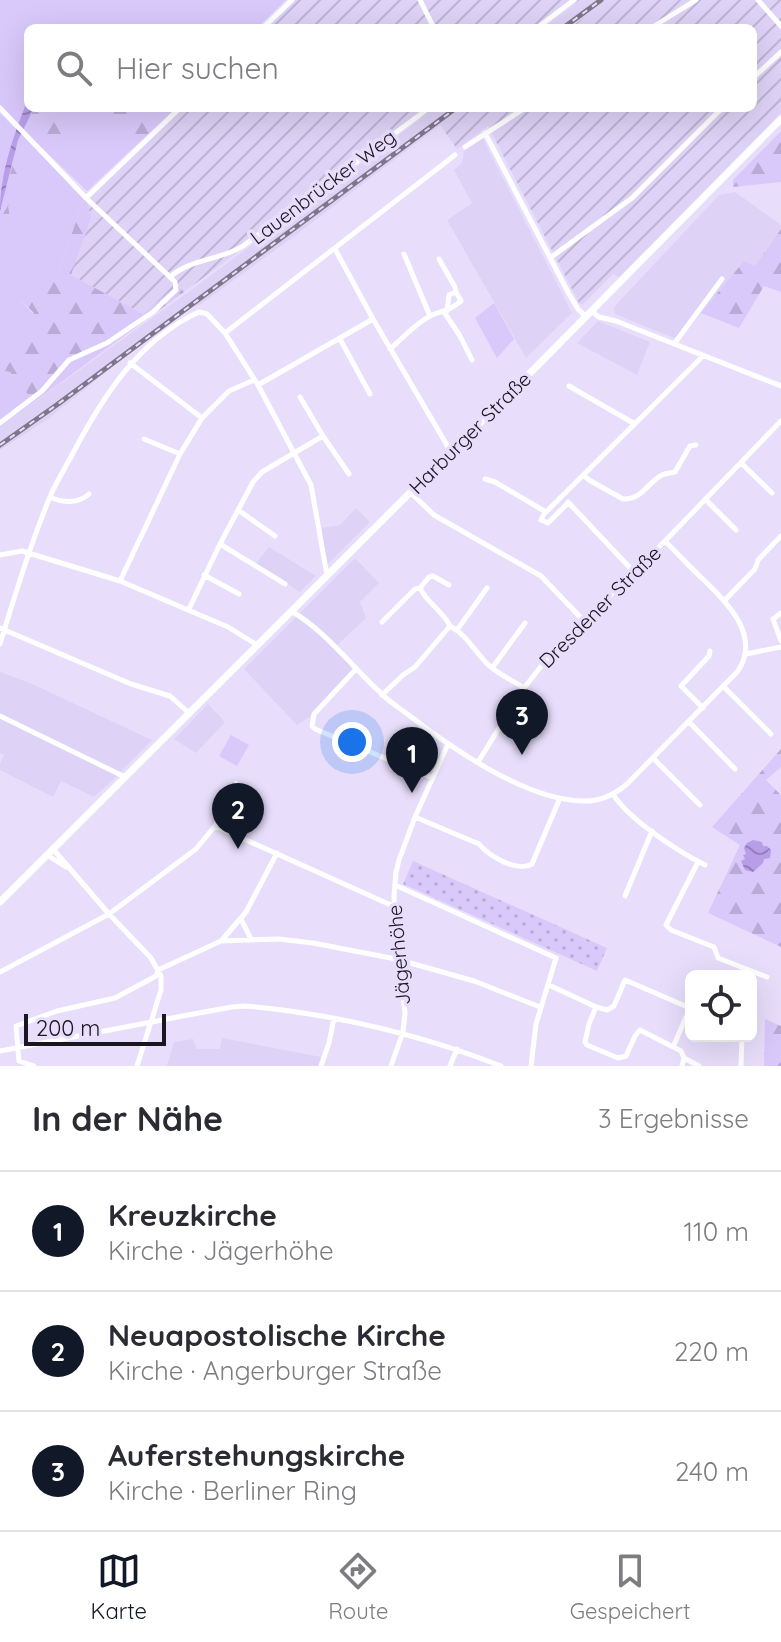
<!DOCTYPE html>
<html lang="de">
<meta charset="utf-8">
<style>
:root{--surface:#fff;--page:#f2f2f3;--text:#2b2b33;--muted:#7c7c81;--line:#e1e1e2;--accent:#111827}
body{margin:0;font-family:Quicksand,sans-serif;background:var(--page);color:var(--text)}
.controls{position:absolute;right:24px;bottom:24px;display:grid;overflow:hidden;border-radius:12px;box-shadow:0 8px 32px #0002}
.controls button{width:72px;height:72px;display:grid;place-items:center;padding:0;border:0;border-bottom:2px solid var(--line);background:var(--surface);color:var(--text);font:40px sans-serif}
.scale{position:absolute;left:24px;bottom:20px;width:142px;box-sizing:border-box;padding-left:8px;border:4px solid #191620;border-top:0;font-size:22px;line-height:28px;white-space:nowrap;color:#191620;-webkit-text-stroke:6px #e8defc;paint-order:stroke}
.you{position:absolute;left:352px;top:742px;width:28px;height:28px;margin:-20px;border:6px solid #fff;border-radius:50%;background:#1a73e8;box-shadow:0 0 0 12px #1a73e833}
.badge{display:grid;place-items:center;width:52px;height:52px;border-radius:50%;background:var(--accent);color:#fff;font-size:26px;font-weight:700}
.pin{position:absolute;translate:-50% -66px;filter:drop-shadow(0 2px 4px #0008)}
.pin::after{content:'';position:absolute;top:42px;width:28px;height:24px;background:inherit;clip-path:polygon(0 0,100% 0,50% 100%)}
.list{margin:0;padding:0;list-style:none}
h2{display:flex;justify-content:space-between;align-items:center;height:104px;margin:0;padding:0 32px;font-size:34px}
h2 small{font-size:26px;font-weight:400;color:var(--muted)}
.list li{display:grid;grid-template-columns:52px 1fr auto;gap:24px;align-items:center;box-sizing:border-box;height:120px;padding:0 32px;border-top:2px solid var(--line)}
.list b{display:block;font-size:30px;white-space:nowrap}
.list p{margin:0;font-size:26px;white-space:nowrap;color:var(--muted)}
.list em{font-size:26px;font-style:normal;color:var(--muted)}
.icon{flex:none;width:44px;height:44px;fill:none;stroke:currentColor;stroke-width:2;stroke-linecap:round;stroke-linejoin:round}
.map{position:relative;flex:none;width:781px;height:1066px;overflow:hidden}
.search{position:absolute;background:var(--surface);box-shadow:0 8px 32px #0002;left:24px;right:24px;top:24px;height:88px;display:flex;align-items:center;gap:20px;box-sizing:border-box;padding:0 28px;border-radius:12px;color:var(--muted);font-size:30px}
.sheet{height:464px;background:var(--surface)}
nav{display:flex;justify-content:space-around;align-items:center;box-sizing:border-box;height:112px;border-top:2px solid var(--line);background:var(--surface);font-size:22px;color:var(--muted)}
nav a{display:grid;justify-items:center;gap:4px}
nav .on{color:var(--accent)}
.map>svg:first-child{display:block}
</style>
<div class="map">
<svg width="781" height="1066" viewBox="0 0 781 1066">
<defs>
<pattern id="industrial-furrows" width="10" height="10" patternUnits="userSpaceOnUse" patternTransform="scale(2)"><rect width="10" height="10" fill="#ded2f6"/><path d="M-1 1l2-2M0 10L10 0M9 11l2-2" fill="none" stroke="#beb4d3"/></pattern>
<pattern id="forest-firs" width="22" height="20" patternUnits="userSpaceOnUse" patternTransform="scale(2)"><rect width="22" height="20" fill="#d9c8fa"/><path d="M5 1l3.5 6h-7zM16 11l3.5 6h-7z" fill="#baabd6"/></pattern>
<pattern id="garden-dots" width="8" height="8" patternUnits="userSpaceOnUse" patternTransform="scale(2)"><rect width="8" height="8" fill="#d9c8fa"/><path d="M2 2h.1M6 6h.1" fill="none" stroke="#baabd6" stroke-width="1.8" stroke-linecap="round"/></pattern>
<pattern id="water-waves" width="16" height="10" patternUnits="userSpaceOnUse" patternTransform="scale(2)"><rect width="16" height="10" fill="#b89de8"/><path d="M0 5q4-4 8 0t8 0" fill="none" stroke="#957fbc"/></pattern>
</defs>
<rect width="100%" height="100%" fill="#e8defc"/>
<!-- built -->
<path fill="#ded2f6" d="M581,0H607L570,28H543Z
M435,108H462L296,235L201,304L192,307L136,348L48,419L0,450V427L194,288Z
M482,137L572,313L526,358L447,220L472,203L454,170L462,163L464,151Z
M735,192L781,225V229L755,266L744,261L679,340L615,314L614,307L719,195Z
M598,321L650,342L637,375L577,343Z
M356,508L370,522L326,566L321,528L340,525Z
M269,547L316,576L300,592L256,563Z
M355,558L379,583L360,602L366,618L335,647L356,669L314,714L297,725L244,669Z
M0,672L30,683L152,740L113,780L94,797L61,781L53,797L0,770V764L4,755L0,753Z
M208,704L225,722L196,753L174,739Z
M222,1038L321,1057L318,1066H167L174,1042L193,1039L197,1049H220Z"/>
<!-- industrial -->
<path fill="url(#industrial-furrows)" d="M293,0H580L542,28H264Z
M607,0H781V113L619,277L613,274L582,305L579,303L488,126L457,149L440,125L462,108H753V28H570Z
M181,108H434L184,292L177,286L143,314L71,275L91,218L86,198Z"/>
<!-- green -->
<path fill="#d9c8fa" d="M0,0H286L257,28H28V108H176L87,191L17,124L0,105Z
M0,113L84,198L59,271L21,301L36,317L20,354L0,368Z
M494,303L514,339L497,358L475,318Z
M0,370L10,372L30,397L0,420Z
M231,735L249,745L237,766L219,756Z"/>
<!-- forest -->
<path fill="url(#forest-firs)" d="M34,108H51L75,136L64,169L25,129Z
M109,108H131L150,132L131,150L113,127L121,122Z
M781,131V182L733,187V180Z
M21,134L28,141L8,207C12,221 7,235 2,249L0,211Z
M84,198L87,201L91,218L71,275L143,314L177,285L184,292L0,427V420L30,397L10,372L0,370V359L20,354L35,317L33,312L21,301L24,283L59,271Z
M781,229V292L764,286L739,328L701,313L744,261L755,266Z
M781,749V767L766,780L781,795V947L708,913L740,845L712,827Z
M765,1019L781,1026V1066H764Z"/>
<!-- garden -->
<path fill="url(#garden-dots)" d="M413,861L607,948L597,971L403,884Z"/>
<!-- water -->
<path fill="url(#water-waves)" d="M28,99V108H34L18,140L0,211C0,173 14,134 28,99Z
M753,840L762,842L763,846H767L771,850L770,858L764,859L763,863L753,872L745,870L741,861L745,859L743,855L746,854L744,848L747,843Z"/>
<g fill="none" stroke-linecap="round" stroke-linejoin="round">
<!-- minor -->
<path stroke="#fff" stroke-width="5" d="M420,0L434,28
M758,0L781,26
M263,28L292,0
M537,28L574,0
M651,28L696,0
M753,78L781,52
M0,108L86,198L170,277L175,282L176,290L153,312L107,343L69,360L42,391L0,423
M485,133L569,294L578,309L586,317
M465,147L525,108
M86,198L180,108
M335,249L373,319L451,452
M404,254L430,316
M550,258L632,198L722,108
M439,259L455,287L456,292
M170,277C190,259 221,260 243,246L429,108
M591,311L599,317L616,321L781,386
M444,312L460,336L472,360
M225,333L455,155
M340,339L370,394
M674,344L722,279
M390,349C403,338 417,322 432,315C445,310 449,311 461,301L456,292L449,295L447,311
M130,363L202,418
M258,385L373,319
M569,386L635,424
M300,397L323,436L349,474
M144,439L180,454
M741,463L772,493
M583,475L589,480L623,499C642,500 647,483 662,475C666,473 670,473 675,472L690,446L696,445
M485,479L495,482L546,512
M410,492L434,515L541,576L583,620
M50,497C63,503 78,504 89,494
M705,499L736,530
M568,502L633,571
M568,503L548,523L541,520L544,514L700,359L702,355
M238,510L275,536
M220,544L285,584
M0,555L22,551L120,581L228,627L257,645
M204,575L239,594
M120,581L180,454L202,418L229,391L254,380
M420,588L429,577L433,576L449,585
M725,600L755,569L758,560L781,536
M189,609L220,544L253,482L262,472L323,436
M291,611C326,631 351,666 381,693C389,702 400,708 410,716C453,749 527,800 582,801C599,802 614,795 627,784L738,671C761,636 728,604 705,581C691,568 678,554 665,541
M781,613L773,619L781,641
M382,622L415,589L420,588C427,603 443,611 450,626
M0,628L131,684L170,696L189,713
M457,630L487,588
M0,644C15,595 30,546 49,499C55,484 64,470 72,455C102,398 138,340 199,312L207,314L225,333L258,385L311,485L327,575
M746,654L781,647
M492,668L525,623
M356,669L314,714L312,726L315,729L433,778
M724,687L771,734
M382,695L403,675L415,667L450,626C465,634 472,647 482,658C492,671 510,679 524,688
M703,708L681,686L709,656L710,651
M0,716L125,777
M689,722L735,769
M653,758L700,805
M478,762L524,688L550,655L668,538L781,421
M613,794C628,819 679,852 705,865
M415,817L479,844C489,856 517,873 532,864L560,798
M215,826L393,906
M53,849L109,914L151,958L161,976V990L137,1066
M47,855L66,867
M698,862L666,925L671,930L714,947L718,958L767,977
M395,885L556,958L536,1024L531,1066
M625,896L652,831
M241,919L251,939
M222,940L246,912L277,853
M0,972L109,914L196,849L215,826L237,786L236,783
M549,985L596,1007L607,1010L614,1006L625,980L690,1008L673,1047
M596,1007L589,1024L585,1042L587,1045L618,1058L626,1056L635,1036L640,1030L681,1051L684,1058L682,1066
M0,1051L188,1015L232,1007L245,1006C334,1014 419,1034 501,1066
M684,1058L699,1066
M34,1066L19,1061L16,1026L57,1011L115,998L156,976L158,970L221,941L279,939L313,943L396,959L474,981L540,1007
M321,1066L329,1043L334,1018
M391,1066L403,1032L405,1013L403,995L396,959L394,896L396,872L399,860L415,817L448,744
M450,1066L457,1049
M741,1066L742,1036"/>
<!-- major -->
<path stroke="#fff" stroke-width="7" d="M0,902L544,359L781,119"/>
<!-- rail casing -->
<g stroke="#7d778b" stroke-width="5">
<path id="rail" d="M563,28L601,0
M0,445L58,404L456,108"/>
</g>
<!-- rail -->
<use href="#rail" stroke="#e8defc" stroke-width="2" stroke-dasharray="6" stroke-linecap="butt"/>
</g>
<g text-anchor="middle" stroke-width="7" stroke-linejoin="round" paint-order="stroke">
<!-- street labels -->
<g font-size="20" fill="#191620" stroke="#e8defc">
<text transform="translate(323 187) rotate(-37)" y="7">Lauenbrücker Weg</text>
<text transform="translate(470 433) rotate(-45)" y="7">Harburger Straße</text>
<text transform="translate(600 607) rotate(-45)" y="7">Dresdener Straße</text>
<text transform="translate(399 955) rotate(-95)" y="7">Jägerhöhe</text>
</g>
</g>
</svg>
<div class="controls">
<button><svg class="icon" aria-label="locate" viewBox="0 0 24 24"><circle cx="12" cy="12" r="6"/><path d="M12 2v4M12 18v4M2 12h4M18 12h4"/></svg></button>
</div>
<div class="scale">200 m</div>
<div class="you"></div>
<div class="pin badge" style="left:412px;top:793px">1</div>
<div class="pin badge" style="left:238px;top:849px">2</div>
<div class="pin badge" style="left:522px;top:755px">3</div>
<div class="search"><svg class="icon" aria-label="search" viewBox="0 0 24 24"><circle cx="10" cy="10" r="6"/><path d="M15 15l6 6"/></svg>Hier suchen</div>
</div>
<section class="sheet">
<h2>In der Nähe<small>3 Ergebnisse</small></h2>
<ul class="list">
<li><span class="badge">1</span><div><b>Kreuzkirche</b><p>Kirche · Jägerhöhe</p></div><em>110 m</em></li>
<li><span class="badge">2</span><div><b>Neuapostolische Kirche</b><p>Kirche · Angerburger Straße</p></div><em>220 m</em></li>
<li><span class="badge">3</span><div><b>Auferstehungskirche</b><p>Kirche · Berliner Ring</p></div><em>240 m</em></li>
</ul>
</section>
<nav>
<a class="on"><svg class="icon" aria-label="map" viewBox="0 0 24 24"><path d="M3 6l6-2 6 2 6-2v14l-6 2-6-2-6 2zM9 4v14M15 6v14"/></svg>Karte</a>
<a><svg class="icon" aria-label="directions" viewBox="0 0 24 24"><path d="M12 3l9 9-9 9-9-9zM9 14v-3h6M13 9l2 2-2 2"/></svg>Route</a>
<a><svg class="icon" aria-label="saved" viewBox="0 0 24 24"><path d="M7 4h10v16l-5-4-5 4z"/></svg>Gespeichert</a>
</nav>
